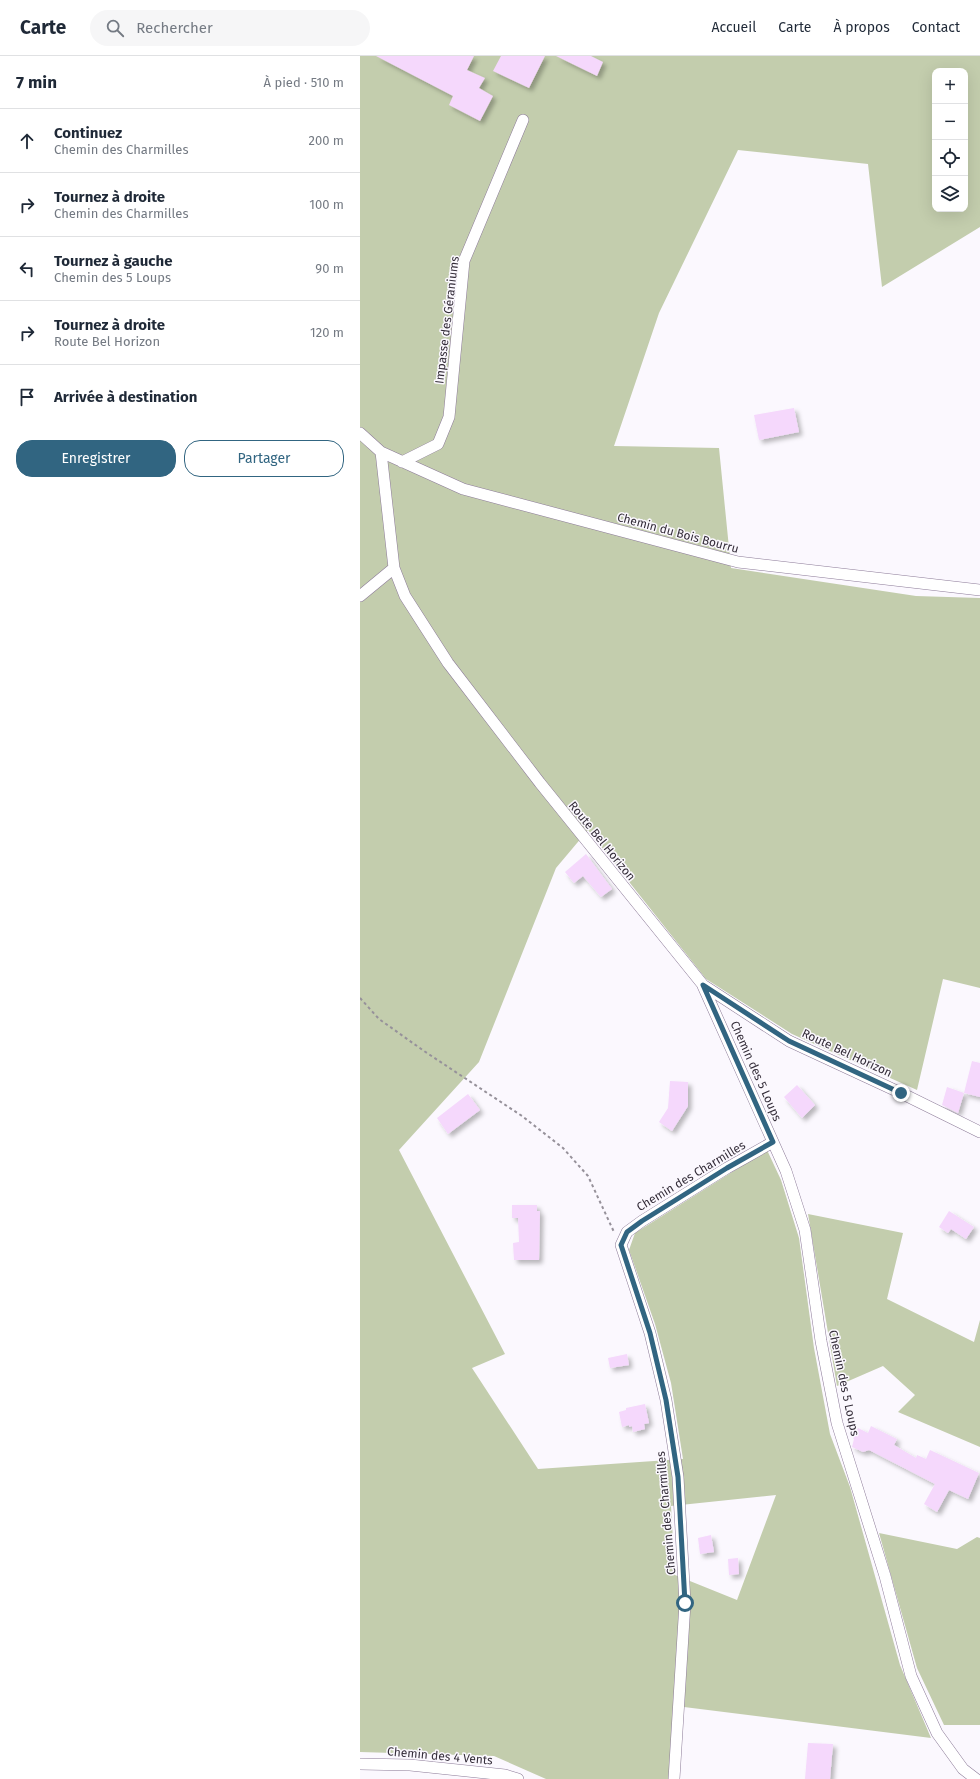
<!DOCTYPE html>
<html lang="fr">
<meta charset="utf-8">
<style>
:root{--surface:#fff;--page:#f6f6f7;--text:#1f2937;--muted:#747a83;--line:#e0e1e3;--accent:#316581}
body{margin:0;font-family:"Fira Sans",sans-serif;background:var(--page);color:var(--text)}
.controls{position:absolute;right:12px;top:12px;display:grid;overflow:hidden;border-radius:8px;box-shadow:0 4px 16px #0002}
.controls button{width:36px;height:36px;display:grid;place-items:center;padding:0;border:0;border-bottom:1px solid var(--line);background:var(--surface);color:var(--text);font:20px sans-serif}
.stop{position:absolute;width:12px;height:12px;margin:-9px;border:3px solid #316581;border-radius:50%;background:#fff}
.stop.end{background:#316581;border-color:#fff;box-shadow:0 1px 4px #0008}
.list{margin:0;padding:0;list-style:none}
h2{display:flex;justify-content:space-between;align-items:center;height:52px;margin:0;padding:0 16px;font-size:17px}
h2 small{font-size:13px;font-weight:400;color:var(--muted)}
.list li{display:grid;grid-template-columns:26px 1fr auto;gap:12px;align-items:center;box-sizing:border-box;height:64px;padding:0 16px;border-top:1px solid var(--line)}
.list b{display:block;font-size:15px;white-space:nowrap}
.list p{margin:0;font-size:13px;white-space:nowrap;color:var(--muted)}
.list em{font-size:13px;font-style:normal;color:var(--muted)}
.actions{display:flex;gap:8px;padding:12px 16px}
.actions a{flex:1;padding:9px 0;border:1px solid var(--accent);border-radius:16px;text-align:center;font-size:14px;color:var(--accent)}
.actions .main{background:var(--accent);color:#fff}
.icon{flex:none;width:22px;height:22px;fill:none;stroke:currentColor;stroke-width:2;stroke-linecap:round;stroke-linejoin:round}
.map{position:relative;flex:none;width:620px;height:1723px;overflow:hidden}
header{display:flex;align-items:center;gap:24px;box-sizing:border-box;height:56px;padding:0 20px;background:var(--surface);border-bottom:1px solid var(--line)}
header strong{font-size:19px}
nav{display:flex;gap:22px;margin-inline-start:auto;font-size:14px}
.search{width:280px;height:36px;background:var(--page);display:flex;align-items:center;gap:10px;box-sizing:border-box;padding:0 14px;border-radius:22px;color:var(--muted);font-size:15px}
main{display:flex}
aside{flex:1;background:var(--surface)}
.map>svg:first-child{display:block}
</style>
<header>
<strong>Carte</strong>
<div class="search"><svg class="icon" aria-label="search" viewBox="0 0 24 24"><circle cx="10" cy="10" r="6"/><path d="M15 15l6 6"/></svg>Rechercher</div>
<nav><a>Accueil</a><a>Carte</a><a>À propos</a><a>Contact</a></nav>
</header>
<main>
<aside>
<h2>7 min<small>À pied · 510 m</small></h2>
<ul class="list">
<li><svg class="icon" aria-label="ahead" viewBox="0 0 24 24"><path d="M12 20V5M6 11l6-6 6 6"/></svg><div><b>Continuez</b><p>Chemin des Charmilles</p></div><em>200 m</em></li>
<li><svg class="icon" aria-label="right" viewBox="0 0 24 24"><path d="M7 20v-9h11M14 6l5 5-5 5"/></svg><div><b>Tournez à droite</b><p>Chemin des Charmilles</p></div><em>100 m</em></li>
<li><svg class="icon" aria-label="left" viewBox="0 0 24 24"><path d="M17 20v-9H6M10 6l-5 5 5 5"/></svg><div><b>Tournez à gauche</b><p>Chemin des 5 Loups</p></div><em>90 m</em></li>
<li><svg class="icon" aria-label="right" viewBox="0 0 24 24"><path d="M7 20v-9h11M14 6l5 5-5 5"/></svg><div><b>Tournez à droite</b><p>Route Bel Horizon</p></div><em>120 m</em></li>
<li><svg class="icon" aria-label="arrive" viewBox="0 0 24 24"><path d="M6 21V4h12l-3 4 3 4H6"/></svg><div><b>Arrivée à destination</b></div></li>
</ul>
<div class="actions"><a class="main">Enregistrer</a><a>Partager</a></div>
</aside>
<div class="map">
<svg width="620" height="1723" viewBox="0 0 620 1723">
<defs>
<filter id="shadow"><feDropShadow dx="3.5" dy="3.5" stdDeviation="2" flood-color="#0004"/></filter>
</defs>
<rect width="100%" height="100%" fill="#fbf8fe"/>
<!-- green -->
<path fill="#c3cdad" fill-rule="evenodd" d="M0,0H620V171L522,231L508,108L378,94L299,257L254,390L359,392L371,512L556,540L620,542V932L583,923L557,1034L432,978L346,923L228,774L196,812L119,1006L39,1094L145,1298L112,1312L178,1413L323,1403L311,1327L295,1268L269,1194L275,1177L407,1094L421,1124L439,1182L454,1292L470,1378L490,1431L540,1609L571,1682L316,1650L310,1723H186L134,1700L0,1696ZM575,15H605V153H575ZM416,1439L377,1544L315,1519L311,1450Z
M448,1158L543,1177L527,1243L614,1286L620,1264V1391L538,1356L555,1339L523,1310L477,1330Z
M519,1477L597,1493L617,1481L620,1482V1669H584L557,1612Z"/>
<!-- building -->
<path fill="#f5d8fc" filter="url(#shadow)" d="M16,0H114L107,14L125,22L119,32L133,40L120,65L89,49L93,40Z
M141,0H185L169,32L133,15Z
M196,0H231L243,6L237,20Z
M434,352L439,376L399,384L394,359Z
M226,798L252,833L241,841L223,820L214,827L205,816Z
M612,1005L620,1007V1041L604,1037Z
M310,1025L328,1026V1050L312,1075L299,1066L308,1052Z
M437,1029L455,1049L442,1062L424,1041Z
M587,1031L604,1037L598,1057L582,1049Z
M108,1038L120,1054L88,1078L77,1062Z
M152,1149H177V1155H180L179,1204H154L153,1187L159,1186L158,1162H152Z
M589,1155L614,1171L606,1183L591,1173L588,1177L579,1171Z
M267,1298L269,1309L250,1312L248,1302Z
M285,1348L289,1367L284,1368L285,1373L273,1376L272,1370L269,1371V1369L262,1371L259,1356L266,1354V1352Z
M511,1370L537,1383L534,1389L556,1402L557,1399L566,1403L570,1394L619,1417L608,1443L589,1434L577,1456L564,1448L575,1428L509,1394L503,1396L492,1391L494,1383L493,1382L498,1372L508,1377Z
M351,1479L354,1496L340,1498L338,1482Z
M378,1502L379,1518L369,1519L368,1503Z
M448,1687L473,1688L470,1723H445Z"/>
<g fill="none" stroke-linecap="round" stroke-linejoin="round">
<!-- street casing -->
<g stroke="#8c7b98" stroke-width="12">
<path id="street" d="M0,377L21,396L34,512L45,540L88,607L180,727L343,929L429,985L541,1037L620,1076
M21,396L103,433L378,506L620,534
M42,406L78,388L89,361L104,205L163,64
M0,540L34,512
M343,930L426,1115L445,1174L461,1285L477,1367L525,1520L551,1620L577,1677L603,1713L616,1723
M0,1708L50,1709L145,1719L158,1723
M314,1723L325,1547L318,1421L306,1344L290,1277L261,1189L267,1176L282,1165L367,1112L413,1086"/>
</g>
<!-- path -->
<path stroke="#96919a" stroke-width="2" stroke-dasharray="3 3" stroke-linecap="butt" d="M0,942L19,963L64,995L162,1060L203,1092L228,1120L254,1176"/>
<!-- street -->
<use href="#street" stroke="#fff" stroke-width="11"/>
</g>
<g fill="none" stroke-linecap="round" stroke-linejoin="round">
<!-- route -->
<path stroke="#316581" stroke-width="5" d="M325,1547L318,1421L306,1344L290,1277L261,1189L267,1176L282,1165L367,1112L413,1086L343,929L429,985L541,1037"/>
</g>
<g text-anchor="middle" stroke-width="3" stroke-linejoin="round" paint-order="stroke">
<!-- street labels -->
<g font-size="12" fill="#342d39" stroke="#fbf8fe">
<text transform="translate(87 264) rotate(-83)" y="4">Impasse des Géraniums</text>
<text transform="translate(318 477) rotate(15)" y="4">Chemin du Bois Bourru</text>
<text transform="translate(242 785) rotate(51)" y="4">Route Bel Horizon</text>
<text transform="translate(487 997) rotate(25)" y="4">Route Bel Horizon</text>
<text transform="translate(396 1015) rotate(66)" y="4">Chemin des 5 Loups</text>
<text transform="translate(331 1120) rotate(-31)" y="4">Chemin des Charmilles</text>
<text transform="translate(484 1327) rotate(78)" y="4">Chemin des 5 Loups</text>
<text transform="translate(306 1457) rotate(-95)" y="4">Chemin des Charmilles</text>
<text transform="translate(80 1700) rotate(5)" y="4">Chemin des 4 Vents</text>
</g>
</g>
</svg>
<div class="controls">
<button>+</button>
<button>−</button>
<button><svg class="icon" aria-label="locate" viewBox="0 0 24 24"><circle cx="12" cy="12" r="6"/><path d="M12 2v4M12 18v4M2 12h4M18 12h4"/></svg></button>
<button><svg class="icon" aria-label="layers" viewBox="0 0 24 24"><path d="M12 4l9 5-9 5-9-5zM3 14l9 5 9-5"/></svg></button>
</div>
<div class="stop" style="left:325px;top:1547px"></div>
<div class="stop end" style="left:541px;top:1037px"></div>
</div>
</main>
